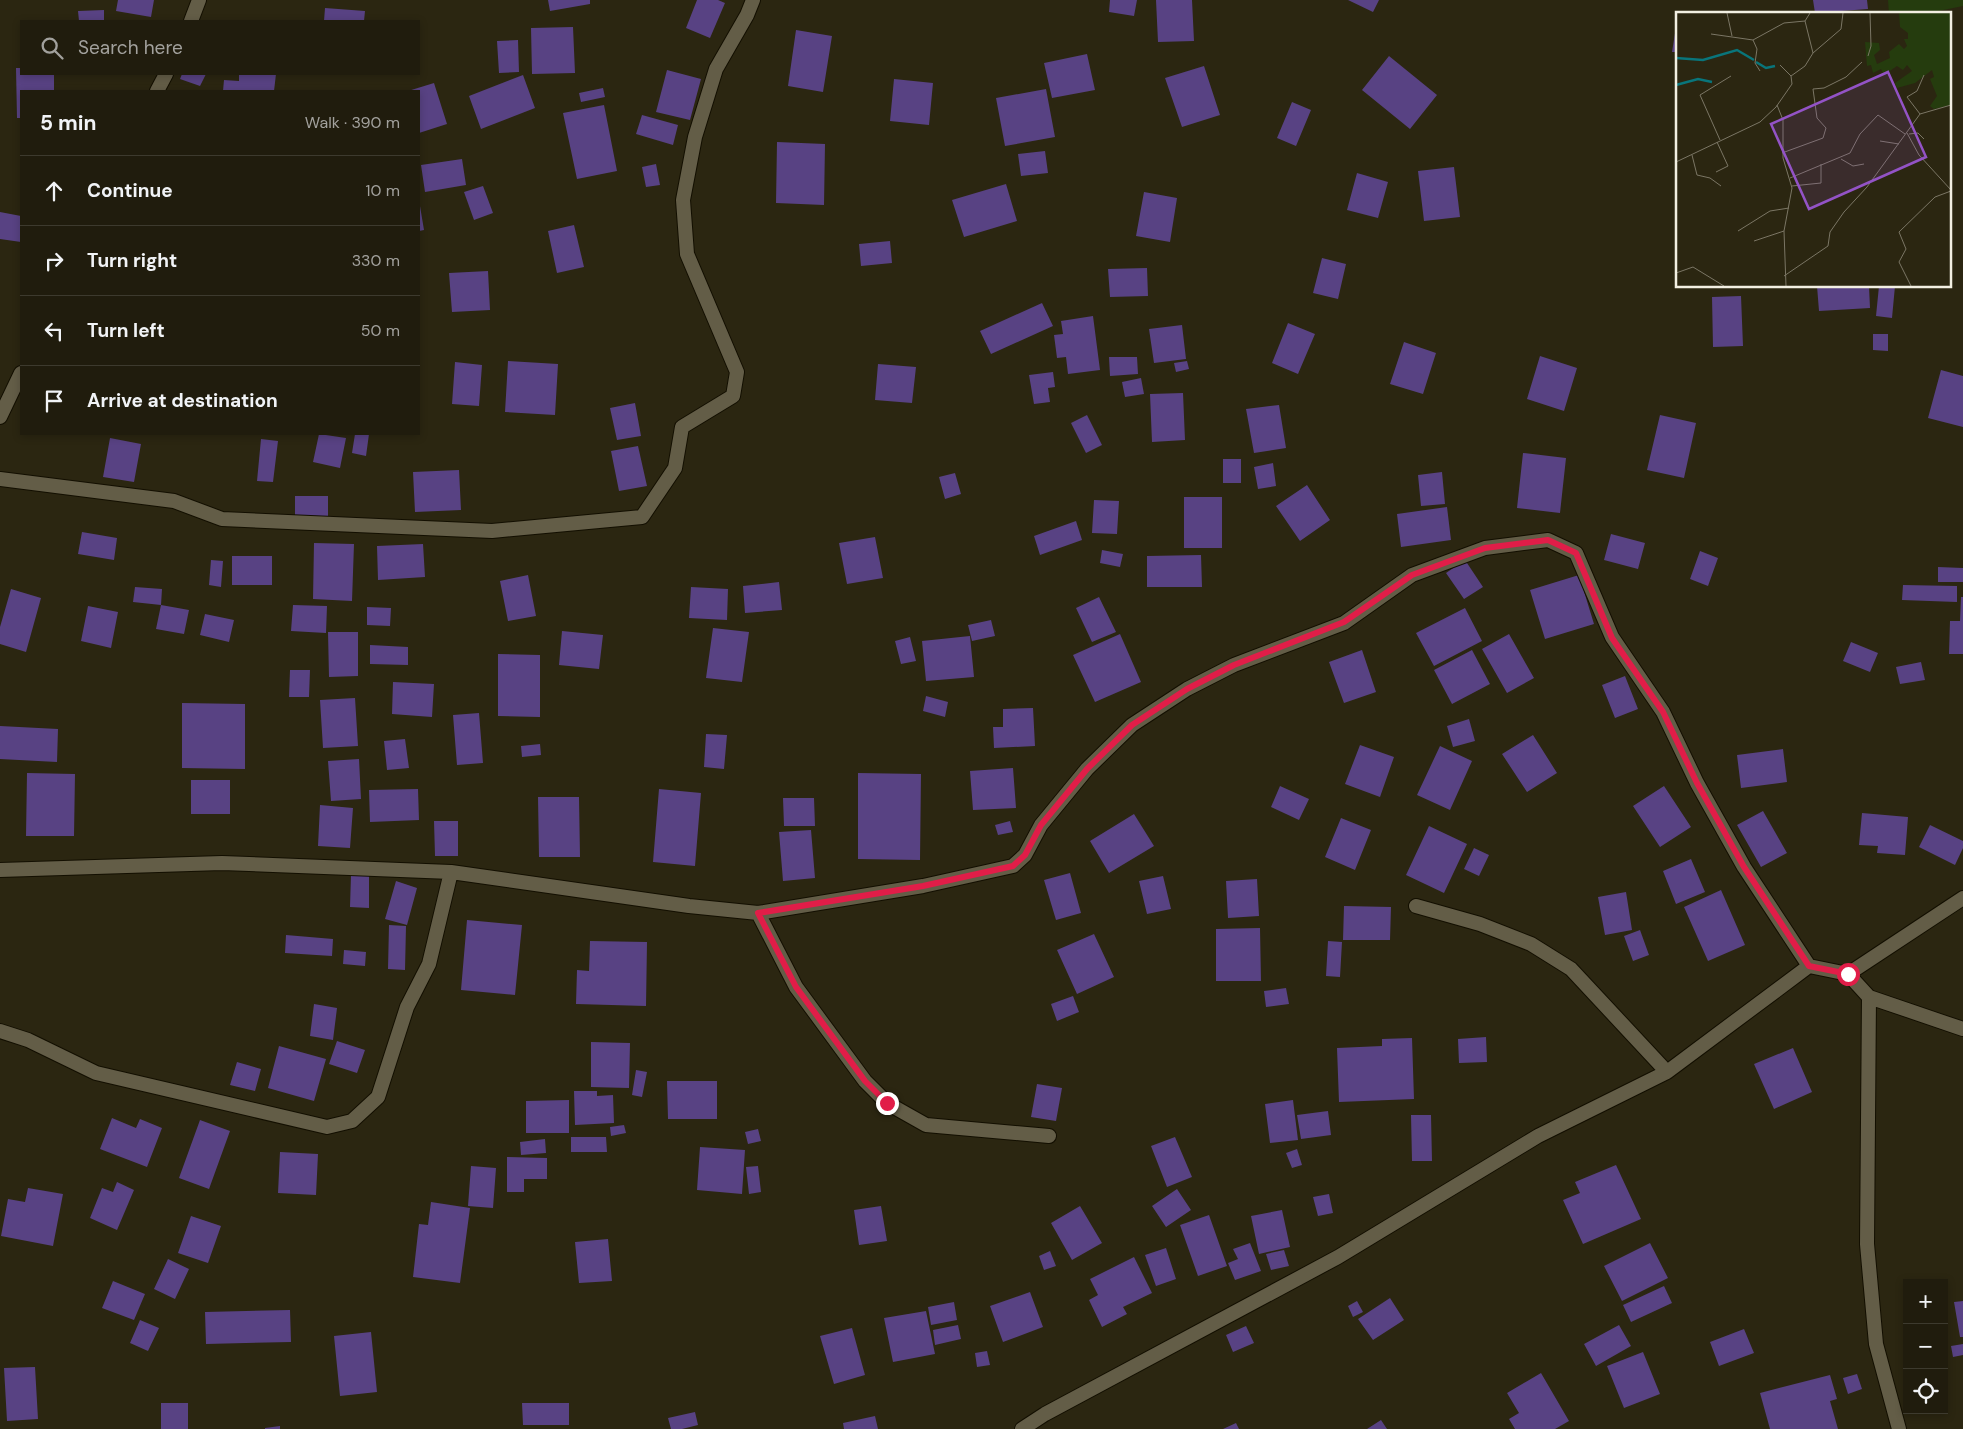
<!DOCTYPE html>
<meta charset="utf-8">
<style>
:root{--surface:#201c0d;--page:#282516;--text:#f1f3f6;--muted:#a2a19d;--line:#3d3a2e}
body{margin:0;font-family:"DM Sans",sans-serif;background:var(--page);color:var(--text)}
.controls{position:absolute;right:15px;bottom:15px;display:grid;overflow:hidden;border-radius:0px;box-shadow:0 2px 8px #0003}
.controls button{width:45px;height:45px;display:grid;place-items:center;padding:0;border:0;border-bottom:1px solid var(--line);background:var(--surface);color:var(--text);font:25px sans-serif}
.stop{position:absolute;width:15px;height:15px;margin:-11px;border:4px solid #e11d48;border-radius:50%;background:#fff}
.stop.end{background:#e11d48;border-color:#fff;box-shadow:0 1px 5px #0008}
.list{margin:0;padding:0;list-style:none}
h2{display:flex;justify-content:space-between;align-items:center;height:65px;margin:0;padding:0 20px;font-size:21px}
h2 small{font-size:16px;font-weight:400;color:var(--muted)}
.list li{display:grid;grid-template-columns:32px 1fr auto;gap:15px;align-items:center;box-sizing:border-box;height:70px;padding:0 20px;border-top:1px solid var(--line)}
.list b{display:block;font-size:19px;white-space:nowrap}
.list em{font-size:16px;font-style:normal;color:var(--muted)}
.icon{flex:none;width:28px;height:28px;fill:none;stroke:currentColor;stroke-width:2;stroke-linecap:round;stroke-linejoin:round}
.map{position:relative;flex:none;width:1963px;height:1429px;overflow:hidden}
.search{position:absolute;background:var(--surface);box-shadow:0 2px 8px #0003;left:20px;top:20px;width:400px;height:55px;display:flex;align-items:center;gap:12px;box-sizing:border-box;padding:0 18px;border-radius:0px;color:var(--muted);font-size:19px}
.panel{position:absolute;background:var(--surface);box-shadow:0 2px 8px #0003;left:20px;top:90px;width:400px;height:345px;border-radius:0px}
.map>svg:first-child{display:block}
</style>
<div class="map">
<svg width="1963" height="1429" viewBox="0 0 1963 1429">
<rect width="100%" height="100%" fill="#2b2611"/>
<!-- green -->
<path fill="#253c0e" d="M1888,0H1963V6L1924,14H1889Z"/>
<!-- building -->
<path fill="#584283" d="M118,0H154L151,17L116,11Z
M548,0H590V4L550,11Z
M697,0H718L725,3L710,38L686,28Z
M1110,0H1137L1134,16L1109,12Z
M1156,0H1192L1194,41L1158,42Z
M1348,0H1379L1373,12Z
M1813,0H1867L1868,9L1815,13Z
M325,8L365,11L364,21H324Z
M104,10V21H79L78,11Z
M573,27L575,73L532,74L531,28Z
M1676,27H1677V52H1672Z
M796,30L832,36L823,92L788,86Z
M518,40L519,72L499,73L497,41Z
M1087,54L1095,90L1052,98L1044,63Z
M1389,56L1437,95L1410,129L1362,90Z
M1204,66L1220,115L1182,127L1165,78Z
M16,68H21V74H54V91H21V118H17Z
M667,70L701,79L690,120L656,112Z
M182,74H206L200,86L180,79Z
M239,74H276L274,91H223L224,80L239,81Z
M523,75L535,108L481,129L469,96Z
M894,79L933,83L929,125L890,121Z
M434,83L447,124L419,133V91H408Z
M603,88L605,97L581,102L579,93Z
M1046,89L1055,137L1005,146L996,98Z
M1292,102L1311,110L1296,146L1277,138Z
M604,105L617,171L577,179L563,113Z
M642,115L678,125L673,145L636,134Z
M777,142L825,144L824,205L776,203Z
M1045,151L1048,173L1021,176L1018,154Z
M462,159L466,185L425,192L421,165Z
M656,164L660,185L646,187L642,167Z
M1454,167L1460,217L1424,221L1418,171Z
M1357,173L1388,182L1378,218L1347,210Z
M1006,184L1017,221L964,237L952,200Z
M483,186L493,213L474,220L464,192Z
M1144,192L1177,198L1170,242L1136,236Z
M419,200L424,230L419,231Z
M0,212L21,216V242L0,239Z
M574,225L584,267L557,273L548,231Z
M890,241L892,263L861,266L859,244Z
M1322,258L1346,264L1338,299L1313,293Z
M1147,268L1148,296L1110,297L1108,269Z
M488,271L490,310L452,312L449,273Z
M1817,286H1869L1870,308L1819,311Z
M1879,286H1895L1892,318L1876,316Z
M1741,296L1743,346L1713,347L1712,297Z
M1042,303L1053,326L991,354L980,331Z
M1093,316L1100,370L1068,374L1066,357L1057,358L1054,335L1063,334L1061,321Z
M1288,323L1315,334L1298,374L1272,363Z
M1182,325L1186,359L1154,363L1149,329Z
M1873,334H1888V351L1873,350Z
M1404,342L1436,353L1423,394L1390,384Z
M1540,356L1577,368L1564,411L1527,399Z
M1109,357H1137L1138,374L1110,376Z
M508,361L558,364L555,415L505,412Z
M1187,361L1189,369L1176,372L1174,363Z
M455,362L482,365L479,406L452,404Z
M878,364L916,367L912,403L875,400Z
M1941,370L1963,376V427L1928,418Z
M1053,372L1055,387L1048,388L1050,402L1034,404L1029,375Z
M1141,378L1144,394L1125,397L1122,382Z
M1183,393L1185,440L1152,442L1150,394Z
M635,403L641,436L617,440L610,408Z
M1279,405L1286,448L1254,453L1246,409Z
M1087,415L1102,445L1086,453L1071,423Z
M1660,415L1696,423L1684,478L1647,470Z
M319,434L346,438L340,468L313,462Z
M355,434H369L366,456L352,453Z
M110,438L141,444L134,482L103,477Z
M261,439L278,441L273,482L257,481Z
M638,446L647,486L619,491L611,451Z
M1523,453L1566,458L1560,513L1517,508Z
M1223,459H1241V483H1223Z
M1273,463L1276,486L1258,489L1254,467Z
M459,470L461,510L415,512L413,472Z
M1442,472L1445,504L1421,506L1418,475Z
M955,473L961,494L945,499L939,477Z
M1307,485L1330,520L1300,541L1276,506Z
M295,496H328V516H295Z
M1184,497H1222V548H1184Z
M1094,500L1119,501L1117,534L1092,533Z
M1447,507L1451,540L1401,547L1397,514Z
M1076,521L1082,540L1040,555L1034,536Z
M82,532L117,538L114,560L78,554Z
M1611,534L1645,543L1638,569L1604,560Z
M875,537L883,578L847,584L839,543Z
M314,543L354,544L352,601L313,599Z
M423,544L425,577L378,580L377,546Z
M1102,550L1123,554L1120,567L1100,563Z
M1700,551L1718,558L1708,586L1690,579Z
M1201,555L1202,587H1147V556Z
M232,556H272V585H232Z
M211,560L223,561L221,587L209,585Z
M1465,560L1483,587L1464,599L1446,573Z
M1938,567L1963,568V582H1938Z
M528,575L536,616L508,621L500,581Z
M1579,575L1594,624L1545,639L1530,590Z
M779,582L782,610L745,613L743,586Z
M1903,585L1957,586V602L1902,600Z
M135,587L162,589L161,605L133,602Z
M691,587L728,589L727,620L689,618Z
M11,589L41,598L26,652L0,644V627Z
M1099,597L1116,632L1092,642L1076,608Z
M1961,597H1963V654H1949L1950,621H1960Z
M161,605L189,610L184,634L156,629Z
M293,605L327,606L326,633L291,631Z
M88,606L118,612L111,648L81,641Z
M367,607L391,608L390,626L367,625Z
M1465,608L1482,641L1434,666L1416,633Z
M205,614L234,620L229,642L200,635Z
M991,620L995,636L972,641L968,625Z
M713,628L749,632L742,682L706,678Z
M562,631L603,635L599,669L559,665Z
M328,632H358V676L329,677Z
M1120,634L1141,682L1095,702L1073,655Z
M1509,634L1534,678L1507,693L1482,649Z
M970,636L974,677L926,681L922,641Z
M910,637L916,661L901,664L895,641Z
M1851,642L1878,653L1870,672L1843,661Z
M370,645L408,647V665L370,664Z
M1362,650L1376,692L1344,703L1329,662Z
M1472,650L1490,684L1452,704L1434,670Z
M498,654L540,655V717L498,716Z
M1921,662L1925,680L1900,684L1896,667Z
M290,670H310L309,697H289Z
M1625,676L1638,709L1615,718L1602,685Z
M393,682L434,684L432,717L392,714Z
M926,696L948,702L945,717L923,711Z
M355,698L358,746L323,748L320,700Z
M182,703L245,704V769L182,768Z
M1033,708L1035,746L994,748L993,727H1003V709Z
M479,713L483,763L457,765L453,715Z
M1469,719L1475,741L1453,747L1447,726Z
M0,726L58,729L57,762L0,759Z
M706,734L727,735L724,769L704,767Z
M1533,735L1557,773L1527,792L1502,754Z
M405,739L409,768L387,770L384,741Z
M540,744L541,755L522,757L521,746Z
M1360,745L1394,757L1380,797L1345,784Z
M1440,746L1472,761L1450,810L1417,795Z
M1783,749L1787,782L1741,788L1737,755Z
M359,759L361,799L331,801L328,761Z
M1013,768L1016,808L973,810L970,771Z
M27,773L75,774L74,836H26Z
M858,773L921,774L920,860L858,859Z
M191,780H230V814H191Z
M1280,786L1309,799L1299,820L1271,807Z
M1664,786L1691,827L1660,847L1633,806Z
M418,789L419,820L370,822L369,790Z
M659,789L701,793L695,866L653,862Z
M538,797H579L580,857H539Z
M783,798H814L815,826H784Z
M320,805L353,808L350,848L318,846Z
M1763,811L1787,853L1761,867L1737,825Z
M1862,813L1908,817L1905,855L1877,853L1878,846L1859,845Z
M1134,814L1154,846L1109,873L1090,841Z
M1341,818L1371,830L1355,870L1325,857Z
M434,821H458V856H435Z
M1010,821L1013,832L998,835L995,825Z
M1930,825L1963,841V848L1955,865L1919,847Z
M1429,826L1467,844L1444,893L1406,875Z
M811,830L815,878L783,881L779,832Z
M1474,848L1489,855L1479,876L1464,869Z
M1691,859L1705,892L1676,904L1663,871Z
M1070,873L1081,913L1056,920L1044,880Z
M351,875L369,876V908L350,907Z
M1163,876L1171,909L1147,914L1139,881Z
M1257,879L1259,916L1228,918L1226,881Z
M396,881L417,888L407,925L385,919Z
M1721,890L1745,945L1708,961L1684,907Z
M1626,892L1632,930L1605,935L1598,897Z
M1344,906L1391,907L1390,940H1343Z
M467,920L522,925L515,995L461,990Z
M389,925L406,926L405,970L388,969Z
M1260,928L1261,981H1216V929Z
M1640,930L1649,955L1633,961L1624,936Z
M1094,934L1114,977L1077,994L1057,950Z
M286,935L333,939L332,956L285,953Z
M590,941L647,942L646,1006L576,1004L577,970L589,971Z
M1328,941L1342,942L1340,977L1326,976Z
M344,950L366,952L365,966L343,964Z
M1286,988L1289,1004L1266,1007L1264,991Z
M1073,996L1079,1012L1057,1021L1051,1004Z
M314,1004L337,1008L333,1040L310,1036Z
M1486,1037L1487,1062L1459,1063L1458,1039Z
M1412,1038L1414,1099L1339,1102L1337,1048L1382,1046V1039Z
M337,1041L365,1050L357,1073L329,1064Z
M591,1042L630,1043L629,1088L591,1087Z
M279,1046L326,1059L314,1101L268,1088Z
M1793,1048L1812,1092L1774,1109L1754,1064Z
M237,1062L261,1069L255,1091L230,1085Z
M636,1070L647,1072L642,1097L632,1095Z
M667,1081H717V1119H668Z
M1037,1084L1062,1088L1056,1121L1031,1117Z
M574,1091H597V1096L613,1095L614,1123L575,1125Z
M569,1100V1133H526V1101Z
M1293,1100L1298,1140L1270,1143L1265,1104Z
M1328,1111L1331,1135L1301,1139L1297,1115Z
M1411,1115H1431L1432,1161H1412Z
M112,1118L136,1128L140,1119L162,1128L147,1167L100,1149Z
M200,1120L230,1131L209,1189L179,1178Z
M624,1125L626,1133L611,1136L610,1127Z
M758,1129L761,1141L748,1144L745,1132Z
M571,1137H606L607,1152H571Z
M1175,1137L1192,1177L1167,1187L1151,1146Z
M545,1139L546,1153L521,1155L520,1142Z
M700,1147L745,1150L742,1194L697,1190Z
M1297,1149L1302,1165L1292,1168L1286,1153Z
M280,1152L318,1154L316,1195L278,1193Z
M507,1157L547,1158V1179H524V1192H507Z
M1616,1165L1641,1219L1583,1244L1563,1200L1580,1193L1575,1182Z
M471,1166L496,1168L493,1208L468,1206Z
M758,1166L761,1192L749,1194L746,1167Z
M117,1182L134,1190L117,1230L90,1218L102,1188L113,1192Z
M28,1188L63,1194L53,1246L1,1236L8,1199L25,1202Z
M1177,1189L1191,1210L1166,1227L1152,1206Z
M1329,1194L1333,1213L1318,1216L1313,1197Z
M431,1202L470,1208L460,1283L413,1277L419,1224L428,1225Z
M881,1206L887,1241L859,1245L854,1210Z
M1080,1206L1102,1243L1072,1260L1051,1223Z
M1282,1210L1290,1247L1259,1254L1251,1216Z
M1209,1215L1227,1266L1198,1276L1180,1225Z
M191,1216L221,1226L208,1263L178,1253Z
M608,1239L612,1281L579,1283L575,1242Z
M1250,1243L1261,1271L1235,1280L1228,1263L1238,1259L1233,1249Z
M1650,1243L1668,1278L1622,1301L1604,1266Z
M1166,1248L1176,1279L1156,1286L1145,1255Z
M1284,1250L1289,1266L1271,1270L1266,1254Z
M1050,1251L1056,1266L1044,1270L1039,1256Z
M1134,1257L1152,1293L1123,1307L1127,1314L1102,1327L1089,1300L1098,1295L1090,1279Z
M168,1259L189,1269L175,1299L154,1289Z
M113,1281L145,1294L134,1320L102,1308Z
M1664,1286L1672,1303L1631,1322L1623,1305Z
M1030,1292L1043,1327L1003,1342L990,1306Z
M1390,1298L1404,1320L1373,1340L1358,1319Z
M1357,1301L1363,1312L1353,1317L1348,1306Z
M1963,1301V1337H1960L1954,1302Z
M954,1302L957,1320L931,1325L928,1307Z
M290,1310L291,1342L206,1344L205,1312Z
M926,1311L935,1354L893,1362L884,1318Z
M140,1320L159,1328L148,1351L130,1343Z
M958,1325L961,1339L935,1345L933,1330Z
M1619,1325L1631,1346L1596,1366L1584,1344Z
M1246,1326L1254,1343L1233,1352L1226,1335Z
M852,1328L865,1375L834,1384L820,1336Z
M1744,1329L1754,1353L1719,1366L1710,1342Z
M371,1332L377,1392L340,1396L334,1336Z
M1963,1344V1355L1953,1357L1951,1346Z
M987,1351L990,1365L977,1367L975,1353Z
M1643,1352L1660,1394L1624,1408L1607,1366Z
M35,1367L38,1419L7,1421L4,1368Z
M1541,1373L1569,1421L1555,1429H1515L1509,1419L1519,1413L1507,1393Z
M1857,1374L1862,1389L1848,1394L1843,1378Z
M1830,1375L1837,1399L1830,1401L1838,1429H1770L1760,1393Z
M161,1403H188V1429H161Z
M522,1403H569V1425H523Z
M695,1412L698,1425L682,1429H671L668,1418Z
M875,1416L878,1429H844L843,1423Z
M1381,1420L1387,1429H1367Z
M1236,1423L1239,1429H1223Z
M280,1426V1429H265V1428Z"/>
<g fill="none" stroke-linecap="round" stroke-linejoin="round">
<!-- minor casing -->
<g stroke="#130f00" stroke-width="16">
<path id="minor" d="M191,21L199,0
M157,91L166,74
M0,417L21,373
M0,479L174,501L222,519L492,531L642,517L675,468L682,427L733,396L737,372L687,254L683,200L695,137L716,69L747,15L753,0
M0,870L222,863L451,872L689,906L758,913L923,886L1013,866L1025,855L1041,825L1087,769L1132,725L1187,689L1234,665L1344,623L1412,575L1485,548L1548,540L1576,553L1612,637L1663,712L1697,783L1744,867L1809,966
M1416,906L1480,924L1531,944L1571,969L1667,1072
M758,913L796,987L865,1081L887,1103L926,1125L1049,1136
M1848,974L1869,997L1867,1244L1876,1344L1899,1429
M1869,997L1963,1029
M0,1031L28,1040L96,1073L327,1127L352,1121L378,1097L407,1007L429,964L451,872
M1022,1429L1045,1414L1338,1257L1538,1136L1667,1072L1809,966L1848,974L1963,898"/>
</g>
<!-- minor -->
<use href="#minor" stroke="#635d47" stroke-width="14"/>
</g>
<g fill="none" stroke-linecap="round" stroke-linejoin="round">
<!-- route -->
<path stroke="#e11d48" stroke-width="6" d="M887,1103L865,1081L796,987L758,913L923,886L1013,866L1025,855L1041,825L1087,769L1132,725L1187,689L1234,665L1344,622L1412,575L1485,548L1548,540L1576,553L1612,638L1663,712L1697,783L1744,867L1809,966L1848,974"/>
</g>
<!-- overview -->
<g transform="translate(1676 12)">
<rect width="275" height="275" fill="#2b2611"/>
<path d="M223,1H275V93L258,97L254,94L261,84L254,67L258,65L256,58L239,71L221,76L219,71L236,59L231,53L227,58L221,54L208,63L205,57L197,61L195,53L191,54L189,30L203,31L204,38L198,43L201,52L214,46L213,40L223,32L228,37L231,34L228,27H232V21L224,15Z" fill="#253c0e"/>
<path fill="none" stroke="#09757b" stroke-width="2.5" d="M0,46L27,48L61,38L78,48M80,50L90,56L99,54M0,73L22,67L36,70"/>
<path fill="none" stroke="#7b7665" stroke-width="1" d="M51,1L56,24M35,22L77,28L108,11L129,9L134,1M77,28L81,37L79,51L84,59M137,41L165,17L167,1M192,44L195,34L194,1M104,53L115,64M101,93L107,108V146L116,176L108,219L110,274M244,102L231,85L241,79L248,63M231,121L243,143L275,178M233,122L242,121L248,127M44,128L24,83L55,64M204,129L223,132M106,141L147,126L150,116L141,106L137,77L148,76L170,65L186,50M16,143L21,163L34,166L45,174M165,147L177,154L188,152M0,150L84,110L100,95L116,72L115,64L129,54L137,41L129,9M40,160L52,154L41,130M114,166L174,141L184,122L202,103L229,122M116,174L145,171V152M62,219L94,199L113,196M78,229L108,219M0,261L17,255L48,274M108,264L152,234L154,220L168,200L191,175L244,102L275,93M235,274L223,250L230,237L223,220L259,185L275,179"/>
<path fill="#9353c6" fill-opacity="0.15" stroke="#9353c6" stroke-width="2.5" d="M212,60L250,145L133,197L95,112Z"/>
<rect width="275" height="275" fill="none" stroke="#f2efe2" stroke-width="2.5"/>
</g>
</svg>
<div class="controls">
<button>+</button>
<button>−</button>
<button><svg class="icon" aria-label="locate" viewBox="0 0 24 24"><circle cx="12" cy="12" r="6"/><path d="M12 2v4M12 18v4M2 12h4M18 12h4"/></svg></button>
</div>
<div class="stop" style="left:1848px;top:974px"></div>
<div class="stop end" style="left:887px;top:1103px"></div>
<div class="search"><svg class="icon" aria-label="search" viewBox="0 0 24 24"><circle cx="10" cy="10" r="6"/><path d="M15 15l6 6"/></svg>Search here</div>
<section class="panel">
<h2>5 min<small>Walk · 390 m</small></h2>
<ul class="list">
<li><svg class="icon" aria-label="ahead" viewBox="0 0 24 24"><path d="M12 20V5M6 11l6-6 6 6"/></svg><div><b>Continue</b></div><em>10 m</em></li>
<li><svg class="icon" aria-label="right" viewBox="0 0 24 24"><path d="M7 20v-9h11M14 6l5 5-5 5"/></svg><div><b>Turn right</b></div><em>330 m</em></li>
<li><svg class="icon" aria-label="left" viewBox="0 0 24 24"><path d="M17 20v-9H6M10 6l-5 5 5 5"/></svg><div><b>Turn left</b></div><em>50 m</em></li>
<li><svg class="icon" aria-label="arrive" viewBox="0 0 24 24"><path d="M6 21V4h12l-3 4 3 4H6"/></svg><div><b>Arrive at destination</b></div></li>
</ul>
</section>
</div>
